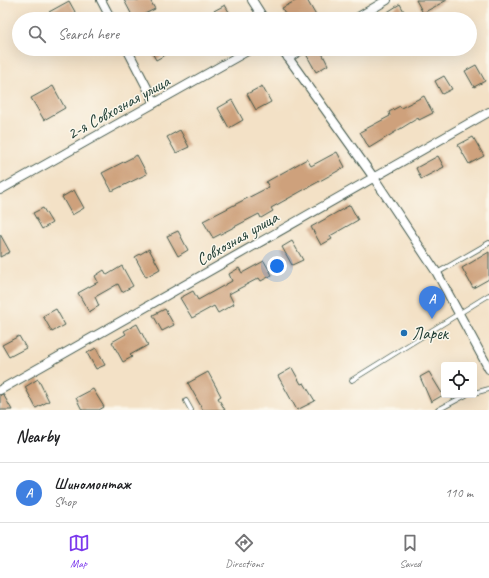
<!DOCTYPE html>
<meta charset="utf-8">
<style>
:root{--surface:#fff;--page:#f6f6f6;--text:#202124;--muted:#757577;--line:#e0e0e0;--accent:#7c3aed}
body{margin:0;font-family:Caveat,sans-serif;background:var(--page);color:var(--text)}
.controls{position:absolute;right:12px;bottom:12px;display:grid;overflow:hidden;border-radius:4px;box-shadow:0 4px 16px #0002}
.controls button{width:36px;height:36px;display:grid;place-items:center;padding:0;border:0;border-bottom:1px solid var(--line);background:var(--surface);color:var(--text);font:20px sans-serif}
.you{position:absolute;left:277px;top:266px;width:14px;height:14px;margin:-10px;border:3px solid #fff;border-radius:50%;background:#1a73e8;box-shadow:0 0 0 6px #1a73e833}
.badge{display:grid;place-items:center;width:26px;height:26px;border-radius:50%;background:var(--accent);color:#fff;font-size:13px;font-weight:700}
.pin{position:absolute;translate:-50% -33px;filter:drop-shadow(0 1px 2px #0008)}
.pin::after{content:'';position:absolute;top:21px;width:14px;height:12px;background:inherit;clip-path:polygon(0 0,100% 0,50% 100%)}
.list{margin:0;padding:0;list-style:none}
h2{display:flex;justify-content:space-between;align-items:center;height:52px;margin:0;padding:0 16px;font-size:17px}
h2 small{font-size:13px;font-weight:400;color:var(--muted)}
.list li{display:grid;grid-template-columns:26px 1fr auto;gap:12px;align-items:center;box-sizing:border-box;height:60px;padding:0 16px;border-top:1px solid var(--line)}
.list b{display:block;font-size:15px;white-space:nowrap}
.list p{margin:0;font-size:13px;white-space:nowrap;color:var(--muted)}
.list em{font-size:13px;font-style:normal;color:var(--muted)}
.icon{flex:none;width:22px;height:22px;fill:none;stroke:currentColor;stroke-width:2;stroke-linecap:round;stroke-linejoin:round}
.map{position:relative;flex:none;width:489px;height:410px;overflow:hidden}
.search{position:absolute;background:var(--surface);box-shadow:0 4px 16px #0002;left:12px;right:12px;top:12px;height:44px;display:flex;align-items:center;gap:10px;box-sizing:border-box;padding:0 14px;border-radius:22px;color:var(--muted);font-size:15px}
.sheet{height:112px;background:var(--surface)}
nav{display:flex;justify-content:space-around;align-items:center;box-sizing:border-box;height:56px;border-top:1px solid var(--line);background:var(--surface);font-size:11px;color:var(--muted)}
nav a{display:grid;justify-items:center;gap:2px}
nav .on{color:var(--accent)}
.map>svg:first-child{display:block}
</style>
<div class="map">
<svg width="489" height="410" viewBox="0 0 489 410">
<rect width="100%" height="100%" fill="#fbf7ec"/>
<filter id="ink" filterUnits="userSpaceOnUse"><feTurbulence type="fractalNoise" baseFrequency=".025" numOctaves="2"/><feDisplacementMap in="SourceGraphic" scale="8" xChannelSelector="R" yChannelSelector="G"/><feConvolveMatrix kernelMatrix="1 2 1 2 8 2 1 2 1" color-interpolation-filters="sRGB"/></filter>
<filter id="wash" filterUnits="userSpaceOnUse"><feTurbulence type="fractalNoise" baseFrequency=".012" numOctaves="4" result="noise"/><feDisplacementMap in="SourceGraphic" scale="16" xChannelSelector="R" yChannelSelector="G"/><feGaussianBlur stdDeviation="0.9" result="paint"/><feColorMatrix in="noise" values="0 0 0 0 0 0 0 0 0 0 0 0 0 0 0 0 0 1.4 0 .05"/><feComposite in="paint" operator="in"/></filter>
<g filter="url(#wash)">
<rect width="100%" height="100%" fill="#f3e1c6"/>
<g id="blocks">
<!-- building -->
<path fill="#cea17c" d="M124,0H150L155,9L134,19Z
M297,0H307L318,19H288L282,8Z
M416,0H447L423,13Z
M69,1L79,19H53L49,12Z
M400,4L408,19H374L389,11Z
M225,5L233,19H199Z
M150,49H176L156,60Z
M314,49H320L328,65L316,72L306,54Z
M476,65L485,81L474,87L465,71Z
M444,76L452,89L442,94L435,81Z
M53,86L65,108L44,120L31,98Z
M262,86L271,102L256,110L247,94Z
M424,96L433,113L419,120L418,118L369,148L360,132L390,116L389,112L400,106L401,108Z
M232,100L243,120L229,128L218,108Z
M180,130L189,147L176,153L167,137Z
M473,137L484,156L469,164L458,145Z
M337,152L345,167L271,208L273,211L261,218L259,214L213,238L203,221L269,187L266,182L307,159L311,166Z
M137,155L147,174L112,191L102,173Z
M438,156L444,167L421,179L416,168Z
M74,190L84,208L72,215L62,197Z
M350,205L358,220L330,236L332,239L321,245L311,227Z
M43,208L52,223L42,229L33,213Z
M178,231L188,250L178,256L167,236Z
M0,234L10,252L0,257Z
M292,241L303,260L292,265L282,247Z
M149,249L160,269L146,277L135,257Z
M489,252V279L473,288L462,268Z
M264,261L272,275L261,281L259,278L229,294L234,304L218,313L214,306L192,318L180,298L193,291L198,300L232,281L229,274L239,268L242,273Z
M122,266L133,286L122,292L118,284L95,297L99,306L89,312L78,293L98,282L95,276L104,270L107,275Z
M56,309L65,325L52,332L43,316Z
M165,309L174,325L162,331L153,315Z
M137,324L148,345L130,355L132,357L123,362L112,342L126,334L124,331Z
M19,336L26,348L9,357L2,345Z
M96,348L105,365L96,369L87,353Z
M292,368L301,384L304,383L315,401L297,410L278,376Z
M208,372L221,396L218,398L225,410H203L188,383Z
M429,372L443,395L431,402L420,377Z
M38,379L49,401L36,408L25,387Z
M93,389L104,407L99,410H82L76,398Z
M3,394L12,410H0V395Z"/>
</g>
</g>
<g filter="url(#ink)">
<use href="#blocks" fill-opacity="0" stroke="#3f564a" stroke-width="1"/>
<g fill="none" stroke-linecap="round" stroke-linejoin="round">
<!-- service casing -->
<g stroke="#3f564a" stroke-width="5.5">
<path id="service" d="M437,273L489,243
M352,380L489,295
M474,393L489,389
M186,401L191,410
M438,410L466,395"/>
</g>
<!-- minor casing -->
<g stroke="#3f564a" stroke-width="10">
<path id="minor" d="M101,0L111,19
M252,0L264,19
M355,19L387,0
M127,49L155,103
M282,49L374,178L437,273L489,369
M288,58L303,49
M0,190L251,49
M0,390L489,112"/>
</g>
<!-- service -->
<use href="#service" stroke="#fff" stroke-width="4"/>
<!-- minor -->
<use href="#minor" stroke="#fff" stroke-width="8"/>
</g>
</g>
<!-- markers -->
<circle fill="#1f6fb2" stroke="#fbf7ec" stroke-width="1.5" cx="404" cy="333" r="4"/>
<g text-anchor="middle" stroke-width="3" stroke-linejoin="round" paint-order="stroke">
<!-- street labels -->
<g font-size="17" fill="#1f3d34" stroke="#fbf7ec">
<text transform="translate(118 107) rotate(-29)" y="6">2-я Совхозная улица</text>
<text transform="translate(237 238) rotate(-30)" y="6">Совхозная улица</text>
</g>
<!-- poi labels -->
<g font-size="17" fill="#1f3d34" stroke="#fbf7ec" text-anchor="start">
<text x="412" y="339">Ларек</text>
</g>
</g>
</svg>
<div class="controls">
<button><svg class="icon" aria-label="locate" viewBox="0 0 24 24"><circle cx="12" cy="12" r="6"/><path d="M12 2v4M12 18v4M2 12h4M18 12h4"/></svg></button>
</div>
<div class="you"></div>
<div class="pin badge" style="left:432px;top:319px;background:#3f7fe0">A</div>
<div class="search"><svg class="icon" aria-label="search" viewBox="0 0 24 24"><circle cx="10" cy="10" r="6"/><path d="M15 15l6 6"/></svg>Search here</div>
</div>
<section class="sheet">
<h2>Nearby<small></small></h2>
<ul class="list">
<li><span class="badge" style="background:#3f7fe0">A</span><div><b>Шиномонтаж</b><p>Shop</p></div><em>110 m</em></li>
</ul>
</section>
<nav>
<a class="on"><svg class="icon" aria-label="map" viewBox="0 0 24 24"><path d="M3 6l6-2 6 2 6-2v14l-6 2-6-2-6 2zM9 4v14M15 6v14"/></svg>Map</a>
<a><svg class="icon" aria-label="directions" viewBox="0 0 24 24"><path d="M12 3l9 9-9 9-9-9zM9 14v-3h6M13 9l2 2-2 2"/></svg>Directions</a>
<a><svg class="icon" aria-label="saved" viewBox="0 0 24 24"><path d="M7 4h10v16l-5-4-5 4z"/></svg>Saved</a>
</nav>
